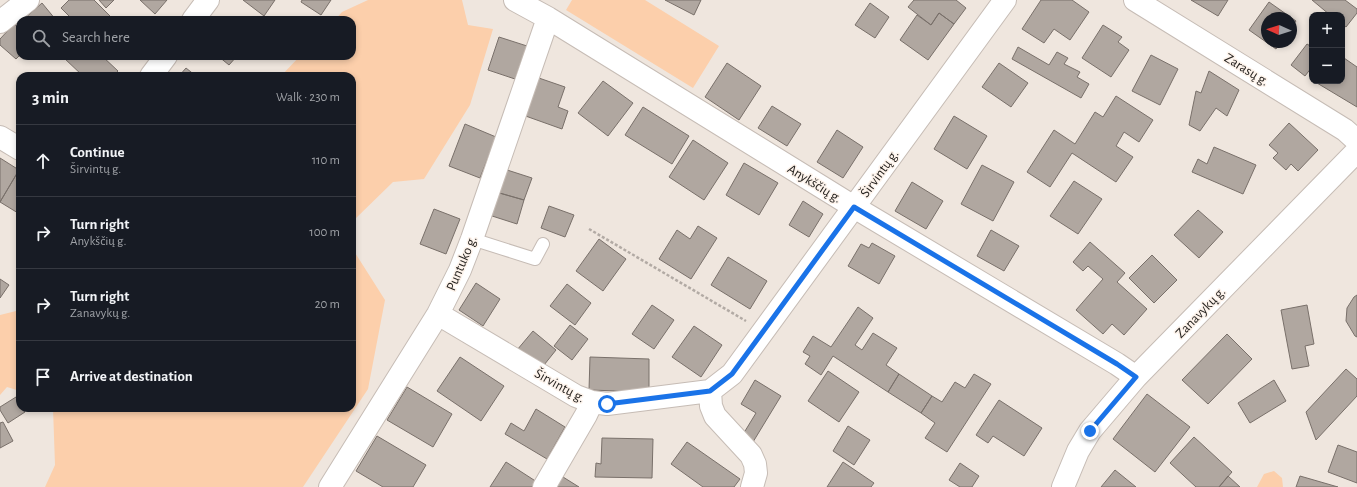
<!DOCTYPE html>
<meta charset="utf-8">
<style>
:root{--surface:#171b24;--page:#242831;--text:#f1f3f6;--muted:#9ea1a6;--line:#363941}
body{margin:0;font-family:"Alegreya Sans",sans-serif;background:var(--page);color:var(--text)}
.controls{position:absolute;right:12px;top:12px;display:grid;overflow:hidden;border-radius:8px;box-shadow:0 2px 6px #0003}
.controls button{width:36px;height:36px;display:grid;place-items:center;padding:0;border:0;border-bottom:1px solid var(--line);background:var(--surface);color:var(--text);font:20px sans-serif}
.compass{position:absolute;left:1261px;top:12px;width:36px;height:36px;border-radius:50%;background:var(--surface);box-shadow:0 2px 6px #0003;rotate:273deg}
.stop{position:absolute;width:12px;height:12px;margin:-9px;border:3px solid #1a73e8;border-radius:50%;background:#fff}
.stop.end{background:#1a73e8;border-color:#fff;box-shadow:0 1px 4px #0008}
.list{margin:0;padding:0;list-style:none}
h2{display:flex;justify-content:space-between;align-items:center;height:52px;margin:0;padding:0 16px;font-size:17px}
h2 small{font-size:13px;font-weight:400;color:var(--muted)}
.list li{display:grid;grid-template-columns:26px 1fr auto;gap:12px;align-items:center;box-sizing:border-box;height:72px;padding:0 16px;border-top:1px solid var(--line)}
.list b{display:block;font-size:15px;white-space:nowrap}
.list p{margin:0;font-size:13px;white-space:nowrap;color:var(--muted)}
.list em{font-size:13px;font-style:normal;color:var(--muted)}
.icon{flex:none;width:22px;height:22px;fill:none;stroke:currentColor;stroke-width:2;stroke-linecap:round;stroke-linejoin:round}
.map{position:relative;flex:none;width:1357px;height:487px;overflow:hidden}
.search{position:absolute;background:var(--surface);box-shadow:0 2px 6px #0003;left:16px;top:16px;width:340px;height:44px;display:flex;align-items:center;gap:10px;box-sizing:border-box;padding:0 14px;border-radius:12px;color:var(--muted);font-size:15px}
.panel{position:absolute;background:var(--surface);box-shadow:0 2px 6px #0003;left:16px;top:72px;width:340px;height:340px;border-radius:12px}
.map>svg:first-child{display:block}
</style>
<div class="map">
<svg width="1357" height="487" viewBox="0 0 1357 487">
<rect width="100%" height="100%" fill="#efe6de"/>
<!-- green -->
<path fill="#fccfab" d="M368,0H462L468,25L493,29L470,105L424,179L393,182L352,222V76H281L300,56H352V20H335L342,12Z
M572,0H645L719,46L693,88L566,10Z
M352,248L385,300L368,389L303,487H45L55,465L53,408H352Z
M20,310V391L7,387L0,395V315Z
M1274,471L1282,478L1283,487H1257L1264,474Z"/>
<!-- building -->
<path fill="#b0a7a0" stroke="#79706a" d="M69,0H94L111,17L108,20H73L61,8Z
M99,0H114L106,8Z
M140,0H167L155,14Z
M243,0H275L264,16Z
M302,0H331L321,15L301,2Z
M665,0H701L694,15Z
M914,0H956L966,8L954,24L939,13L931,25L908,7Z
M1041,0H1072L1089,12L1070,40L1054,29L1044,43L1022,29Z
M1191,0H1228L1218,16Z
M1312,0H1345L1357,9V13L1346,27L1342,24V15H1330Z
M1269,2L1296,21L1291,28V18H1267V42H1281L1276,49L1249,30Z
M42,3L56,20H26L24,19Z
M870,3L889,17L875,38L855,25Z
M939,13L954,24L928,60L900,40L917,15L931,25Z
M14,24L20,29V55L16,59L0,45V39Z
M1103,25L1122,37L1118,42L1129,50L1111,77L1082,58Z
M499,37L527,46L515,79L488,70Z
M1307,44L1312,47V67L1305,76L1291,65Z
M1018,47L1049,65L1057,52L1068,58L1064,64L1080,72L1077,77L1089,84L1081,98L1012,59Z
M1151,55L1178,69L1160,105L1132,91Z
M66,56H102L118,71L113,76H83L64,58Z
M218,56H237L229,65Z
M1344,58L1357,67V107L1317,83L1318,81H1342V61Z
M727,63L761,86L739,120L705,97Z
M999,63L1028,83L1011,107L982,87Z
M186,68L196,76H179Z
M1209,71L1239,90L1227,116L1216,108L1200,131L1189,125L1196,91L1201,93Z
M533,76L565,87L558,107L568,111L562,129L520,114Z
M603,81L633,103L608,136L578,113Z
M1116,96L1153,120L1139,142L1124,132L1116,146L1133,157L1116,182L1072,153L1050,187L1027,172L1054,130L1075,144L1095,112L1103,117Z
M772,106L801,124L787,146L758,128Z
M643,107L689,136L672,164L625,135Z
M954,116L987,136L967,169L934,149Z
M1289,123L1318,150L1298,171L1291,164L1286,170L1273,158L1278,153L1269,145Z
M465,124L496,137L480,178L449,166Z
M837,130L863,147L843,178L817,162Z
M693,140L728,163L704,200L669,177Z
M1214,147L1256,165L1243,194L1192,172L1198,159L1207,164Z
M0,158L19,170L0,202Z
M744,163L778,183L759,215L726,195Z
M982,165L1014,182L993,221L961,204Z
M504,169L532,178L524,200L496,192Z
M19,170L20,209L18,213L0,202Z
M1074,181L1102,199L1078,234L1050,216Z
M912,182L943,201L926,229L895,211Z
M496,192L524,200L517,224L489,215Z
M803,201L823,214L809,237L789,225Z
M549,206L574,215L565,237L541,228Z
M434,209L460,219L446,254L420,244Z
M1198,210L1223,232L1199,258L1174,235Z
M698,226L717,238L691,279L659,259L677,230L690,239Z
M991,230L1019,246L1004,271L977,256Z
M599,239L626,259L603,291L576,271Z
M1090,242L1125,273L1117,282L1147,309L1124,335L1112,324L1103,334L1076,310L1103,279L1088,266L1083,271L1073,262Z
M872,243L895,256L879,284L848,266L861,244L869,248Z
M1152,255L1177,280L1154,303L1129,278Z
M728,257L767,281L750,309L711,285Z
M0,279L9,285L0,298Z
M476,283L500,299L483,326L459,310Z
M567,284L591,303L575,325L550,306Z
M1357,295V337L1355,336L1346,321L1347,308L1354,297Z
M652,305L674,320L654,349L632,334Z
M1307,305L1314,344L1305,346L1309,366L1292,369L1281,310Z
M858,307L873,318L855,345L862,350L873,333L897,348L886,365L899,374L888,392L833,356L821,375L805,364L810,356L803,352L813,336L831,347Z
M570,325L588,339L572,360L554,346Z
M694,326L722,345L701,377L672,357Z
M533,331L556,350L540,370L517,350Z
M1227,334L1252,359L1208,404L1182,380Z
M460,357L504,386L481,421L437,391Z
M590,357L649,359V392L589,390Z
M1346,369L1357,379V396L1316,440L1306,412Z
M828,371L859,392L839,422L808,401Z
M899,374L932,396L921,413L888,392Z
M974,374L991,384L947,452L925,438L935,423L921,413L932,396L942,402L955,382L965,388Z
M755,380L781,396L753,442L742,436L756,413L741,404Z
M1274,380L1286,401L1250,423L1238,403Z
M407,387L452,414L433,447L387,420Z
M1147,394L1190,427L1155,472L1113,439Z
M16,397L20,404V408H22L25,412L8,423L0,410V407Z
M999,400L1042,428L1024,456L993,436L988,443L976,435Z
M536,409L565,427L547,459L505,434L511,423L524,431Z
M3,422L13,441L0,448V423Z
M848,426L870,440L854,465L833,451Z
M377,436L426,465L413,487H383L356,471Z
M1194,437L1232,472L1219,487H1196L1170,463Z
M602,438L653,439L652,478L595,477L596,463L601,464Z
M687,442L740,479L734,487H703L671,464Z
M1338,445L1357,452V483L1328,472Z
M506,462L537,482L534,487H490Z
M843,462L874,483L871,487H827Z
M960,463L979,476L972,487H960L949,480Z
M1115,470L1136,487H1101Z
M1228,476L1240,487H1219Z
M1300,476L1338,487H1296Z
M563,477L579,487H556Z"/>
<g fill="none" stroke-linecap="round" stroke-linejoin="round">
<!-- lane casing -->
<g stroke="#c6bcb5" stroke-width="14">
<path id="lane" d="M472,239L535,259L543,244"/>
</g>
<!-- street casing -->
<g stroke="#c6bcb5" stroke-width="24">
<path id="street" d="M515,0L548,18L854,207L1117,364L1136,377
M1135,0L1345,130L1357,141
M193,20L208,0
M0,22L28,0
M151,76L166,56
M0,137L20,149
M438,314L576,396L592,402L607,404L710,391L732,374L1005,0
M710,391L711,406L715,416L751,455L755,464L756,473L752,487
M330,487L438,314L460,270L472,239L548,18
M544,487L586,415L592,402
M1063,487L1078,451L1090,431L1136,377L1357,151"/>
</g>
<!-- path -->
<path stroke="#b2aaa4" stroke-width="2.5" stroke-dasharray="3 2" stroke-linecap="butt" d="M589,229L746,321"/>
<!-- lane -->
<use href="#lane" stroke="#fff" stroke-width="12"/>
<!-- street -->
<use href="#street" stroke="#fff" stroke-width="22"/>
</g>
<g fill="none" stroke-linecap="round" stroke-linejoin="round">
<!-- route -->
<path stroke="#1a73e8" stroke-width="5" d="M607,404L710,391L732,374L854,207L1117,364L1136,377L1090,431"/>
</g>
<g text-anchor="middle" stroke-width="3" stroke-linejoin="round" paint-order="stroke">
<!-- street labels -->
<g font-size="14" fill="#262320" stroke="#fdf3eb">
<text transform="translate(1247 69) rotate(32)" y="5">Zarasų g.</text>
<text transform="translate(879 173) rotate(-54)" y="5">Širvintų g.</text>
<text transform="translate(815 183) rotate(32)" y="5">Anykščių g.</text>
<text transform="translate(461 263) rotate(-67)" y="5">Puntuko g.</text>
<text transform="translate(1200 312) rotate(-46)" y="5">Zanavykų g.</text>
<text transform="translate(560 385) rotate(29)" y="5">Širvintų g.</text>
</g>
</g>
</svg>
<div class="controls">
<button>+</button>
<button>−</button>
</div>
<svg class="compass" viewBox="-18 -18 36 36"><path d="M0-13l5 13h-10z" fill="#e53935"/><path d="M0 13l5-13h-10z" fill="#9ea1a6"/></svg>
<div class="stop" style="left:607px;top:404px"></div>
<div class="stop end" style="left:1090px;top:431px"></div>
<div class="search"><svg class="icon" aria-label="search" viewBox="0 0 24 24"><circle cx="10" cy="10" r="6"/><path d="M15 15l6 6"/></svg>Search here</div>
<section class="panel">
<h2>3 min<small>Walk · 230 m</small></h2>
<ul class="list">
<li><svg class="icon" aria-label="ahead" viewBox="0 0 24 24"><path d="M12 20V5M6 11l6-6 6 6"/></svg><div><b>Continue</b><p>Širvintų g.</p></div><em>110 m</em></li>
<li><svg class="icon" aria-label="right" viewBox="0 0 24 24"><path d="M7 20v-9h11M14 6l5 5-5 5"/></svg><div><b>Turn right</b><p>Anykščių g.</p></div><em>100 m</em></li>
<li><svg class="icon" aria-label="right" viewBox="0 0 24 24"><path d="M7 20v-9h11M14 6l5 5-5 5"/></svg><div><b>Turn right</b><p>Zanavykų g.</p></div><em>20 m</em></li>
<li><svg class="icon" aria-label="arrive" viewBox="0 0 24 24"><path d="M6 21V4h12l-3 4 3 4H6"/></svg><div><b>Arrive at destination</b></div></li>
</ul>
</section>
</div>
